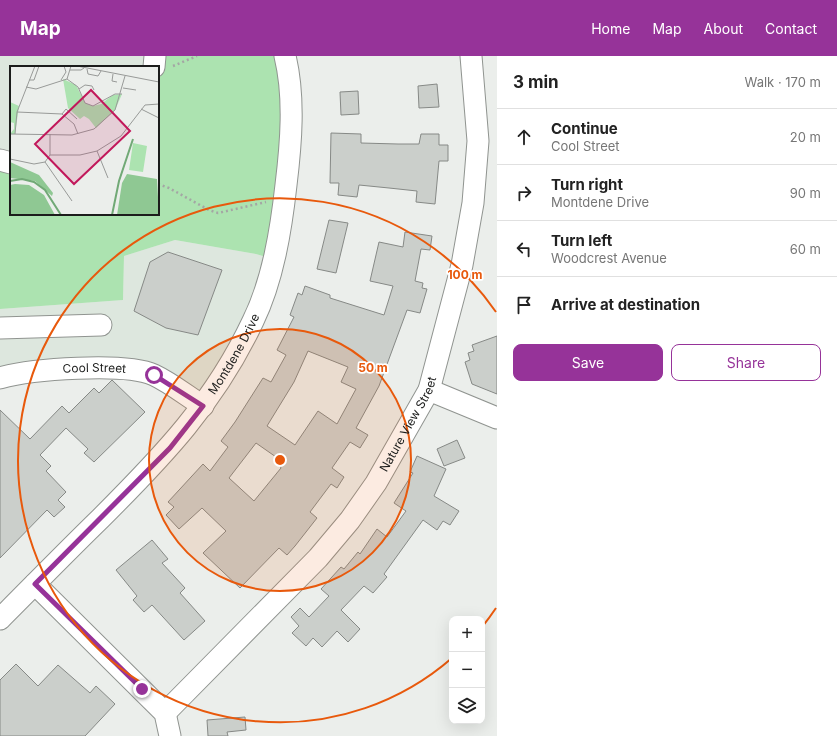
<!DOCTYPE html>
<meta charset="utf-8">
<style>
:root{--surface:#fff;--page:#f2f2f2;--text:#222;--muted:#767676;--line:#e0e0e0;--accent:#963399}
body{margin:0;font-family:Inter,sans-serif;background:var(--page);color:var(--text)}
.controls{position:absolute;right:12px;bottom:12px;display:grid;overflow:hidden;border-radius:8px;box-shadow:0 4px 16px #0002}
.controls button{width:36px;height:36px;display:grid;place-items:center;padding:0;border:0;border-bottom:1px solid var(--line);background:var(--surface);color:var(--text);font:20px sans-serif}
.stop{position:absolute;width:12px;height:12px;margin:-9px;border:3px solid #963399;border-radius:50%;background:#fff}
.stop.end{background:#963399;border-color:#fff;box-shadow:0 1px 4px #0008}
.list{margin:0;padding:0;list-style:none}
h2{display:flex;justify-content:space-between;align-items:center;height:52px;margin:0;padding:0 16px;font-size:17px}
h2 small{font-size:13px;font-weight:400;color:var(--muted)}
.list li{display:grid;grid-template-columns:26px 1fr auto;gap:12px;align-items:center;box-sizing:border-box;height:56px;padding:0 16px;border-top:1px solid var(--line)}
.list b{display:block;font-size:15px;white-space:nowrap}
.list p{margin:0;font-size:13px;white-space:nowrap;color:var(--muted)}
.list em{font-size:13px;font-style:normal;color:var(--muted)}
.actions{display:flex;gap:8px;padding:12px 16px}
.actions a{flex:1;padding:9px 0;border:1px solid var(--accent);border-radius:8px;text-align:center;font-size:14px;color:var(--accent)}
.actions .main{background:var(--accent);color:#fff}
.icon{flex:none;width:22px;height:22px;fill:none;stroke:currentColor;stroke-width:2;stroke-linecap:round;stroke-linejoin:round}
.map{position:relative;flex:none;width:497px;height:680px;overflow:hidden}
header{display:flex;align-items:center;gap:24px;box-sizing:border-box;height:56px;padding:0 20px;background:var(--accent);color:#fff}
header strong{font-size:19px}
nav{display:flex;gap:22px;margin-inline-start:auto;font-size:14px}
main{display:flex}
aside{flex:1;background:var(--surface)}
.map>svg:first-child{display:block}
</style>
<header>
<strong>Map</strong>
<nav><a>Home</a><a>Map</a><a>About</a><a>Contact</a></nav>
</header>
<main>
<div class="map">
<svg width="497" height="680" viewBox="0 0 497 680">
<rect width="100%" height="100%" fill="#ebeeeb"/>
<!-- built -->
<path fill="#dde7de" d="M0,0H155L154,11H11V107L0,104Z
M175,184L256,198L273,203L203,350L155,319L0,321V253L123,244L124,200Z"/>
<!-- green -->
<path fill="#ace3b0" d="M155,0H285L288,14L273,203L256,198L175,184L124,200L123,244L0,253V104L11,107V158H158V11Z"/>
<!-- building -->
<path fill="#cbcfcb" stroke="#868986" fill-rule="evenodd" d="M437,28L439,51L419,52L418,30Z
M358,35L359,58L341,59L340,36Z
M331,77L361,78V87L398,88H419L421,78H439V89H448V105H439L435,148L416,146L417,135L389,132L359,129L357,141L338,139L339,127H330Z
M329,164L348,167L336,217L317,213Z
M405,176L432,180L430,194L421,193L415,225L423,227L422,232L427,233L420,257L407,254L379,330L356,372L368,379L360,392L350,386L332,412L344,421L337,432L331,428L310,456L317,462L295,490L287,499L279,492L240,532L203,497L226,475L202,452L179,473L166,459L174,451L168,446L203,408L210,415L228,391L221,385L235,366L263,322L271,326L286,299L277,294L294,261L290,259L298,237L302,239L305,230L330,239V242L384,259L393,230L370,225L379,186L403,191ZM308,295L348,311L341,326L356,333L337,368L318,355L295,389L267,370L294,326ZM256,387L276,401L281,412L254,445L229,422Z
M168,196L222,214L198,279L166,272L134,255L150,206Z
M497,280V338L472,328L465,306L470,304L468,297L474,295L472,289Z
M112,324L145,356L94,406L84,397L88,393L66,372L40,399L51,410L46,415L66,436L58,444L65,451L54,461L47,454L0,502V354L30,383L62,350L69,357L94,332L99,337Z
M457,384L465,402L444,410L437,393Z
M417,400L446,413L434,440L459,455L450,469L443,465L437,474L423,464L384,518L387,521L373,537L364,530L341,554L360,573L348,586L337,575L322,591L313,582L306,590L292,577L299,570L291,561L300,552L309,561L329,540L321,533L341,511L344,513L358,496L360,498L377,473L387,481L406,455L394,447L413,417L410,416Z
M152,484L168,503L162,507L185,532L180,537L205,565L184,584L152,549L144,556L133,544L137,540L116,514Z
M16,608L38,630L58,609L90,637L96,630L115,648L85,680H0V624Z
M245,661L246,674L227,676L228,680H208L207,664Z"/>
<g fill="none" stroke-linecap="round" stroke-linejoin="round">
<!-- minor casing -->
<g stroke="#909490" stroke-width="23">
<g id="minor">
<path d="M154,11L155,0"/>
<path d="M0,104L11,107"/>
<path d="M0,272L101,269"/>
<path id="s1" d="M0,322C31,313 125,306 154,319C171,327 187,340 203,350"/>
<path d="M429,334L497,362"/>
<path d="M35,528L165,657L170,680"/>
<path id="s2" d="M0,563C34,529 67,495 101,462C163,400 215,346 253,265C273,224 281,174 286,129C291,88 295,41 285,0"/>
<path id="s3" d="M165,657L318,502L350,464L376,427L429,334L462,209L473,147L478,85L471,0"/>
</g>
</g>
<!-- path -->
<path stroke="#a4a6a4" stroke-width="2.5" stroke-dasharray="2 3" stroke-linecap="butt" d="M173,10L197,0
M158,128L169,132L209,154L218,157L266,146"/>
<!-- minor -->
<use href="#minor" stroke="#fff" stroke-width="21"/>
</g>
<g fill="none" stroke-linecap="round" stroke-linejoin="round">
<!-- route -->
<path stroke="#963399" stroke-width="5" d="M142,633L35,528L170,392L203,350L154,319"/>
</g>
<!-- distance rings -->
<circle cx="280" cy="404" r="131" fill="#e8590c" fill-opacity=".12"/>
<g fill="none" stroke="#e8590c" stroke-width="2">
<circle cx="280" cy="404" r="131"/>
<path d="M496 552A262 262 0 0 1 482 571M452 602A262 262 0 1 1 496 256"/>
</g>
<g text-anchor="middle" stroke-width="3.5" stroke-linejoin="round" paint-order="stroke">
<!-- street labels -->
<g font-size="12" fill="#1c1d1c" stroke="#fff">
<text dy="4" stroke="none"><textPath href="#s2" startOffset="355">Montdene Drive</textPath></text>
<text dy="4" stroke="none"><textPath href="#s1" startOffset="95">Cool Street</textPath></text>
<text dy="4" stroke="none"><textPath href="#s3" startOffset="380">Nature View Street</textPath></text>
</g>
</g>
<!-- overview -->
<g transform="translate(10 10)">
<rect width="149" height="149" fill="#ebeeeb"/>
<path d="M53,13L66,19L75,37L83,40L91,38L103,29L112,28L105,44L86,62L79,53L74,50L70,53L58,42ZM0,36L9,40L5,68H0L4,63V57L0,56ZM123,77L137,80L133,106L119,104Z" fill="#ace3b0"/>
<path d="M0,96L29,109L43,127L42,130L25,115L0,112ZM117,108L147,113L149,149H107L112,117ZM5,118L19,119L34,129L45,149H0V119Z" fill="#8fc893"/>
<path fill="none" stroke="#71a976" stroke-width="2" d="M0,115L12,113L24,116L35,124L51,149M102,149L109,115L123,73"/>
<path fill="none" stroke="#989a98" stroke-width="1" d="M67,0L149,16M77,3L78,8L88,10L91,5M60,4H71L74,2M103,8L102,15L107,16M57,13L61,0M19,14H24L29,0M51,14L56,6L54,0M16,21L26,23L57,13L68,21L75,37L83,40L105,28H112M113,22L126,24M69,23L75,19L82,20L84,24M131,43L149,52M7,46L52,48L64,58L68,68M52,48L56,43L67,53M0,68L62,69L84,63L105,44L115,10M5,68L7,46L25,0M87,85L98,112M40,89H70L87,85L111,70L135,39L149,38M0,93L24,98L35,96L40,89V68M35,96L62,135"/>
<path fill="#c2185b" fill-opacity="0.15" stroke="#c2185b" stroke-width="2" d="M81,24L120,65L64,118L25,78Z"/>
<rect width="149" height="149" fill="none" stroke="#1c1d1c" stroke-width="2"/>
</g>
<circle cx="280" cy="404" r="6" fill="#e8590c" stroke="#fff" stroke-width="2"/>
<g font-size="12" text-anchor="middle" font-weight="bold" fill="#e8590c" stroke="#fff" stroke-width="3.5" stroke-linejoin="round" paint-order="stroke">
<text x="465" y="223">100 m</text>
<text x="373" y="316">50 m</text>
</g>
</svg>
<div class="controls">
<button>+</button>
<button>−</button>
<button><svg class="icon" aria-label="layers" viewBox="0 0 24 24"><path d="M12 4l9 5-9 5-9-5zM3 14l9 5 9-5"/></svg></button>
</div>
<div class="stop" style="left:154px;top:319px"></div>
<div class="stop end" style="left:142px;top:633px"></div>
</div>
<aside>
<h2>3 min<small>Walk · 170 m</small></h2>
<ul class="list">
<li><svg class="icon" aria-label="ahead" viewBox="0 0 24 24"><path d="M12 20V5M6 11l6-6 6 6"/></svg><div><b>Continue</b><p>Cool Street</p></div><em>20 m</em></li>
<li><svg class="icon" aria-label="right" viewBox="0 0 24 24"><path d="M7 20v-9h11M14 6l5 5-5 5"/></svg><div><b>Turn right</b><p>Montdene Drive</p></div><em>90 m</em></li>
<li><svg class="icon" aria-label="left" viewBox="0 0 24 24"><path d="M17 20v-9H6M10 6l-5 5 5 5"/></svg><div><b>Turn left</b><p>Woodcrest Avenue</p></div><em>60 m</em></li>
<li><svg class="icon" aria-label="arrive" viewBox="0 0 24 24"><path d="M6 21V4h12l-3 4 3 4H6"/></svg><div><b>Arrive at destination</b></div></li>
</ul>
<div class="actions"><a class="main">Save</a><a>Share</a></div>
</aside>
</main>
